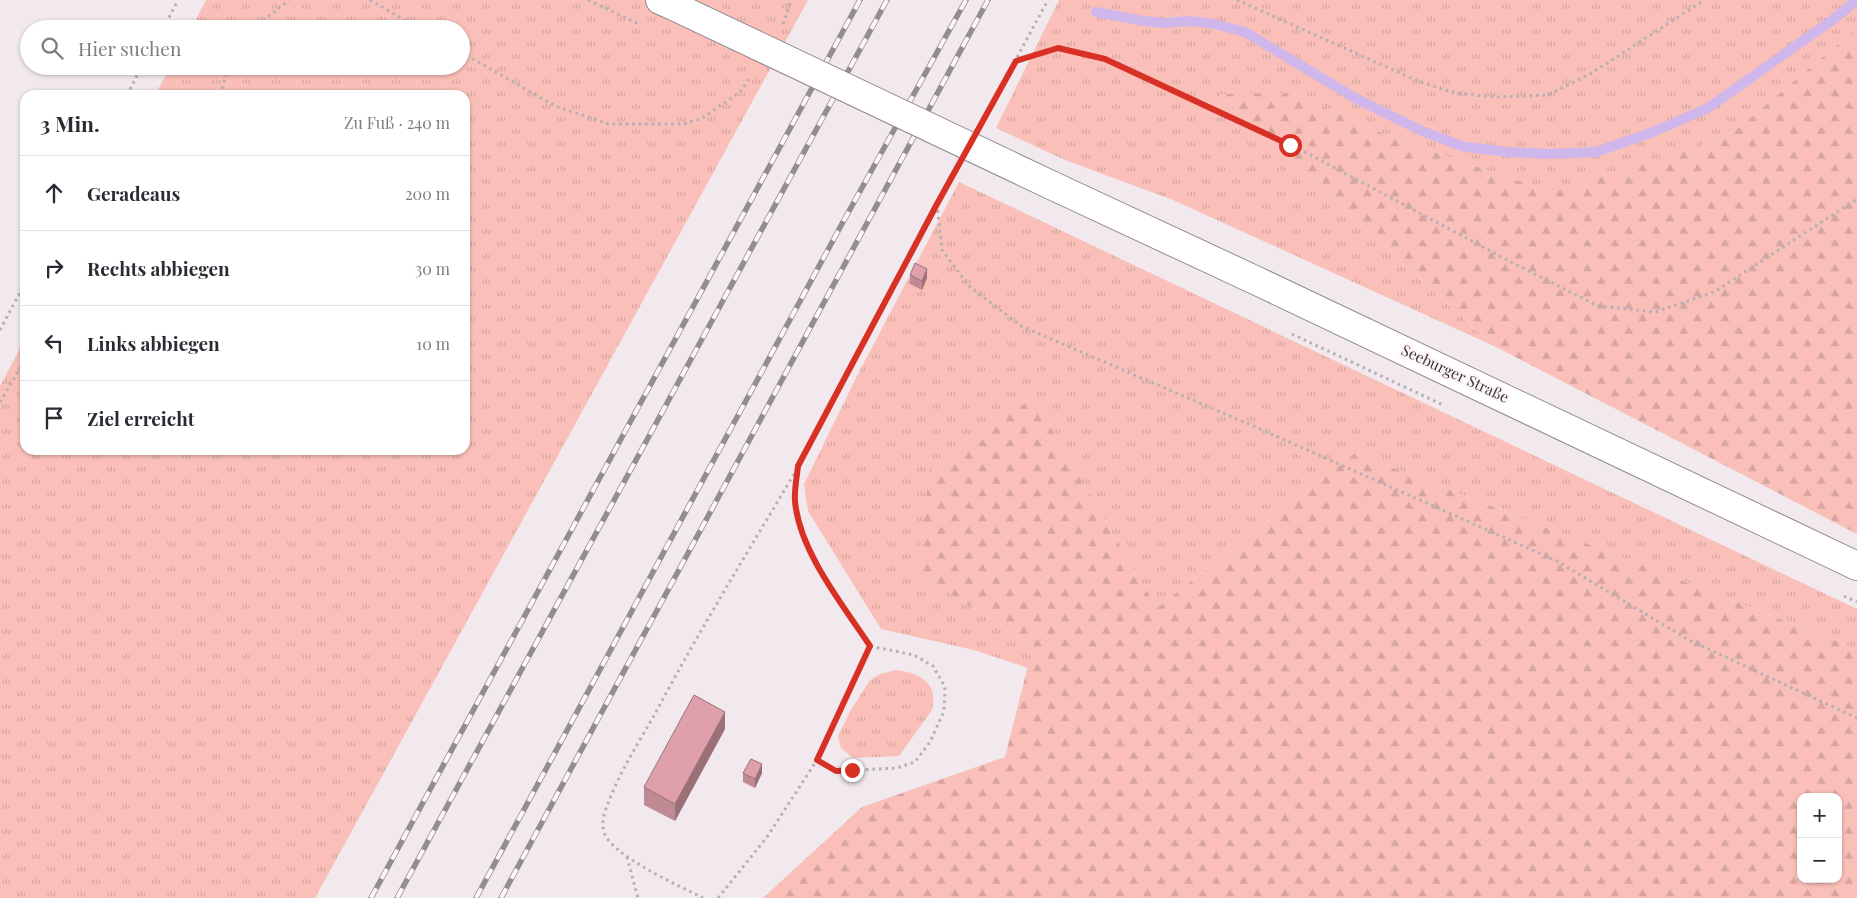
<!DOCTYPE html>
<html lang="de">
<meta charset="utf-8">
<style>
:root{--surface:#fff;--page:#f7f7f7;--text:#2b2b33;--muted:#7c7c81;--line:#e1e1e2}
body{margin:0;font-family:"Playfair Display",serif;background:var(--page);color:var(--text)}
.controls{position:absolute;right:15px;bottom:15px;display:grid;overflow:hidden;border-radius:10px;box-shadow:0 1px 4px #0004}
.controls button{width:45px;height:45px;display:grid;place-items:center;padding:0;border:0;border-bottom:1px solid var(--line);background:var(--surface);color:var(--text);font:25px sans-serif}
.stop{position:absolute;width:15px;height:15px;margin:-11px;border:4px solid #d93025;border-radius:50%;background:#fff}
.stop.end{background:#d93025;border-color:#fff;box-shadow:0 1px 5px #0008}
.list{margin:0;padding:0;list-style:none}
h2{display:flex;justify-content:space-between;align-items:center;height:65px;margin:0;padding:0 20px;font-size:21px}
h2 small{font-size:16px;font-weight:400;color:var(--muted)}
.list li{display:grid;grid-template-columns:32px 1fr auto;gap:15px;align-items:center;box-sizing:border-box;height:75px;padding:0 20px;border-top:1px solid var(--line)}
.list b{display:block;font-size:19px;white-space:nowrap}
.list em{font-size:16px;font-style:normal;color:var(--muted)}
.icon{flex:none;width:28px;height:28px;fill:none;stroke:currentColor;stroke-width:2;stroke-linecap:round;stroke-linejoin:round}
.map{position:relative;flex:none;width:1857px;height:898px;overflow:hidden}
.search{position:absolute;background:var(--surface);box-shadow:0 1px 4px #0004;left:20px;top:20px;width:450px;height:55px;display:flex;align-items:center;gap:12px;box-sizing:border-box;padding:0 18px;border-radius:28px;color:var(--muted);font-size:19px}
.panel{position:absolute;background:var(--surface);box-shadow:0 1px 4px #0004;left:20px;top:90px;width:450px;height:365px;border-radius:15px}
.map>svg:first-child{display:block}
</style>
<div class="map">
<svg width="1857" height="898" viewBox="0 0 1857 898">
<defs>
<pattern id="grass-tufts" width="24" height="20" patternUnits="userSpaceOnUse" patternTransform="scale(1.25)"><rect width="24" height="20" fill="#f9bfb8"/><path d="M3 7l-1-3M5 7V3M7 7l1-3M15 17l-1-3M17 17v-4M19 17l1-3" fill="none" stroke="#d6a59f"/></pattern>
<pattern id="forest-firs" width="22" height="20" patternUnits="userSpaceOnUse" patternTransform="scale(1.25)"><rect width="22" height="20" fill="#f9bfb8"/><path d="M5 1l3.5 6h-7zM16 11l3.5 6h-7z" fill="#d6a59f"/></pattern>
</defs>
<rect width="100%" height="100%" fill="#f1e9ed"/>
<!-- grass -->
<path fill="url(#grass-tufts)" d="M206,0H808L315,898H0V386L25,339V450H465V95H155L171,66H461V29H191Z
M1059,0H1857V28L1729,136L1551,192L1391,137L1293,93L1220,95L1494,346L1173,200L1065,160L996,128Z
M959,182L1857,609V649L1355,453L1157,608L1033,398L917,573L1033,646L1028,668L974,650L881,629L808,511L804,484L857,376Z
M896,670C919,673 939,682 932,710L899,756L853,758L841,748L838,736L851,710L870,680L880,674Z"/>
<!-- forest -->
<path fill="url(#forest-firs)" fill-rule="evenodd" d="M1857,28V534L1494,346L1219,94L1293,93L1391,137L1551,192L1729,136Z
M1033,398L1157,608L1355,453L1857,649V898H763L862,807L1005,757L1033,646L917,573L930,468ZM1801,797H1838V879H1801Z"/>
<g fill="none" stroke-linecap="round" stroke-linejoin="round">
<!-- stream -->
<path stroke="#d0b7eb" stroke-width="10" d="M1096,12L1143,21L1164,23L1190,21L1214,24L1245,32L1355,98L1424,132L1465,147L1509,152L1551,154L1596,152L1653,132L1708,108L1831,21L1857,0"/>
<!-- major casing -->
<g stroke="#91898d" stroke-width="30">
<path id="major" d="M660,0L678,8
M1051,185L1257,281L1857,566"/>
</g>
<!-- path -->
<path stroke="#b5afb2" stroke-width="3" stroke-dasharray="2.5 4" stroke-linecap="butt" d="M370,0L420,29
M588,0L639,24
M1237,0L1418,81L1455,93L1497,97L1548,95L1592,73L1704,0
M783,24L790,3V0
M163,29L178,0
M253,29L289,0
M461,52L555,106L609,124H683L701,119L740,92L751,76
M1016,61L1058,48L1105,59L1307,153L1511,262L1598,306L1655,312L1714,292L1857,199
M127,95L142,66
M221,95L225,77L230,66
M983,120L1048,0
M937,204L942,250L969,286L1021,326L1260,429L1557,561L1689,640L1857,718
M0,330L25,283
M1292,334L1443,405
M0,402L25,360
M1844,596L1857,602
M817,760L836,771L897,768L915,762L930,742L944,711L945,687L933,666L914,655L870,646C843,605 799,551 795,501C794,490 797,477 798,466L955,172
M627,857L638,898
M703,898C680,886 610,855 604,832C601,823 604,814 607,806C619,773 639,742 656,712C700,629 749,550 797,469
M718,898L767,837L817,760L870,646"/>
<!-- major -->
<use href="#major" stroke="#fff" stroke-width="28"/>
<!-- rail casing -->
<g stroke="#938d90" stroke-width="5.5">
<path id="rail" d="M371,898L860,0
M397,898L887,0
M476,898L843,222L966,0
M501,898L988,0"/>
</g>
<!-- rail -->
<use href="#rail" stroke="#fff6fa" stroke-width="4" stroke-dasharray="11" stroke-linecap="butt"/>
<!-- major-bridge casing -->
<g stroke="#91898d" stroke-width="30" stroke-linecap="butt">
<path id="major-bridge" d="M678,8L1051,185"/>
</g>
<!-- major-bridge -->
<use href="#major-bridge" stroke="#fff" stroke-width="28"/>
</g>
<!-- wall -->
<path fill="#c08a94" d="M910,275L927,278L922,290L910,284Z
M725,729L675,821L644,805V787Z
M743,773H762L755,788L743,782Z"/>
<!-- shaded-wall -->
<path fill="#9c7078" d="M927,269V278L922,290V281Z
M725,712V729L675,821V804Z
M762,764V773L755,788V779Z"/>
<!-- building -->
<path fill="#dfa0ac" stroke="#9c7078" d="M915,263L927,269L922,281L910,275Z
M694,695L725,712L675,804L644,787Z
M751,759L762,764L755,779L743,773Z"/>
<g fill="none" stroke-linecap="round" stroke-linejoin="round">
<!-- route -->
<path stroke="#d93025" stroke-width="6" d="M852,770L836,771L817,760L870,646C843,605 799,551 795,501C794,490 797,477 798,466L937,204L1016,61L1058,48L1105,59L1290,145"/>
</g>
<g text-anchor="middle" stroke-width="5" stroke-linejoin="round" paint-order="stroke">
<!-- street labels -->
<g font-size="15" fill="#393638" stroke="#fff6fa">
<text transform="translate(1455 374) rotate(25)" y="5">Seeburger Straße</text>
</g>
</g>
</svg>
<div class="controls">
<button>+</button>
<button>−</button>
</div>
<div class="stop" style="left:1290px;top:145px"></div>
<div class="stop end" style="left:852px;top:770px"></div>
<div class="search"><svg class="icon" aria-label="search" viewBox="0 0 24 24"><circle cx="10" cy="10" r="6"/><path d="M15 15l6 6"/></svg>Hier suchen</div>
<section class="panel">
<h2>3 Min.<small>Zu Fuß · 240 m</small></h2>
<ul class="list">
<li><svg class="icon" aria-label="ahead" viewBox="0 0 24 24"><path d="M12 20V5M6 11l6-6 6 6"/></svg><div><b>Geradeaus</b></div><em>200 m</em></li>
<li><svg class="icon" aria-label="right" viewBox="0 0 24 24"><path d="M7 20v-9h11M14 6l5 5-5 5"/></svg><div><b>Rechts abbiegen</b></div><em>30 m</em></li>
<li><svg class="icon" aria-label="left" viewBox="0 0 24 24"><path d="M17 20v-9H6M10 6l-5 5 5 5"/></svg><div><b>Links abbiegen</b></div><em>10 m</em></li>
<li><svg class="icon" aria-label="arrive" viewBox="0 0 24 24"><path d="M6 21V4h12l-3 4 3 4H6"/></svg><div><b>Ziel erreicht</b></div></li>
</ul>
</section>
</div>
